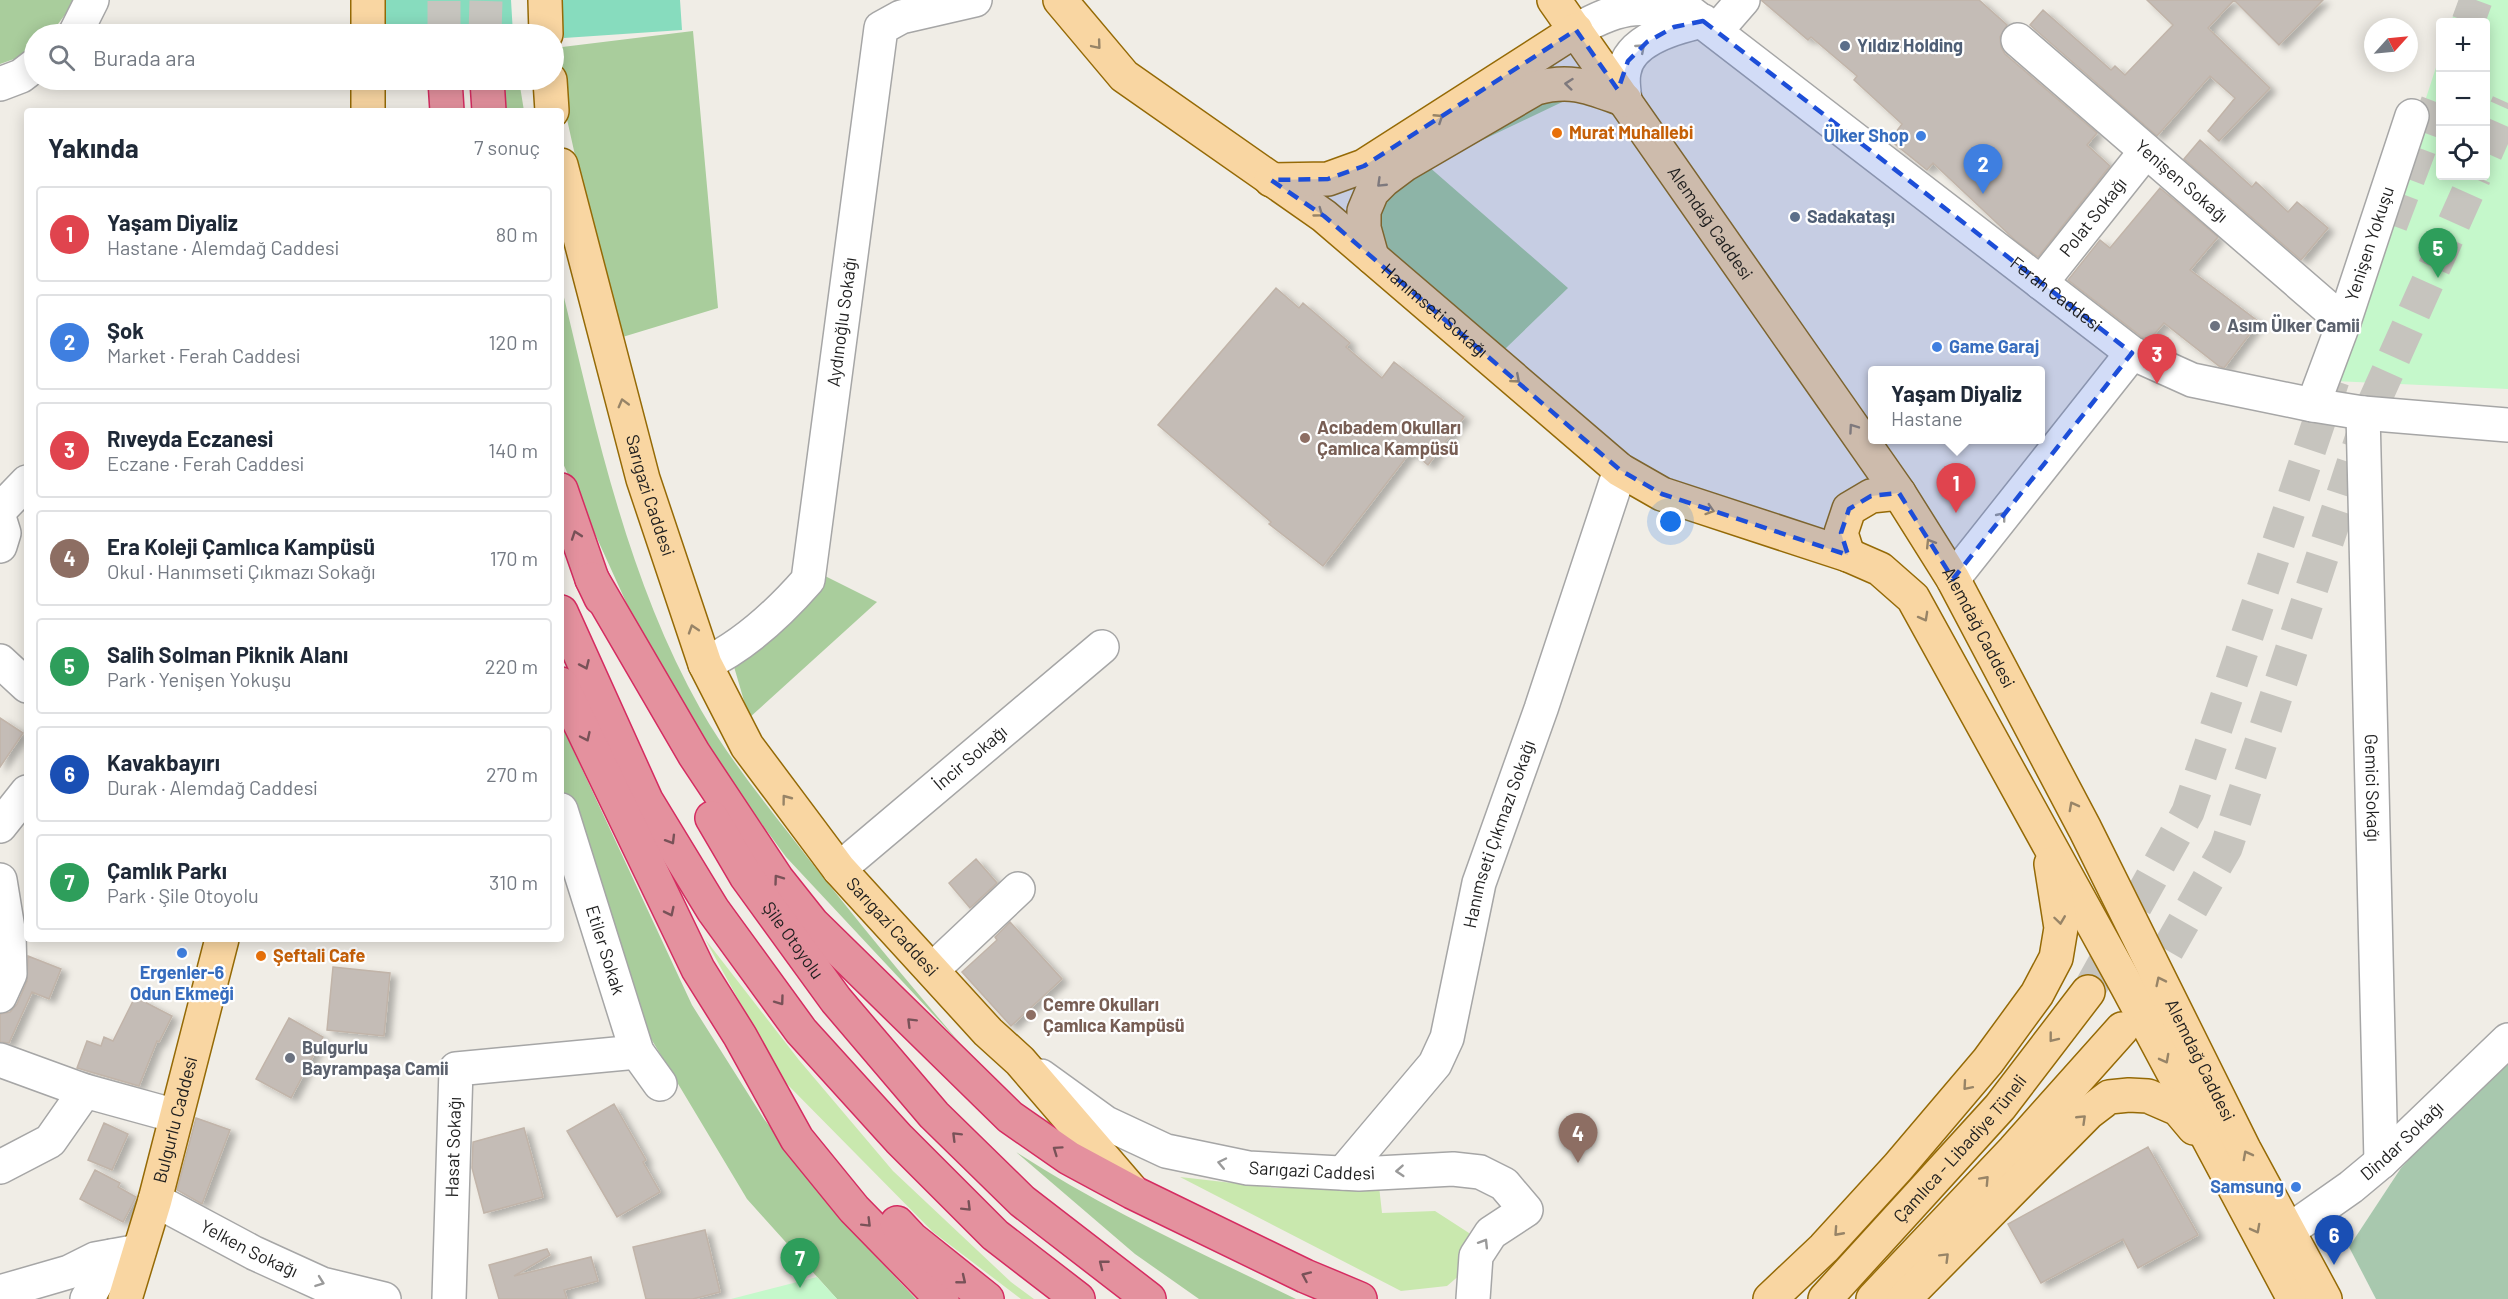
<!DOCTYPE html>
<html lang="tr">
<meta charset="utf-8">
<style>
:root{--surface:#fff;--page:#f2f2f3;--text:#1f2937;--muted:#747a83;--line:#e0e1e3;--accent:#7c3aed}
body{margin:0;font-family:Barlow,sans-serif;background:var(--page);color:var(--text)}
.controls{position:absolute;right:18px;top:18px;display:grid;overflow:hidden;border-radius:6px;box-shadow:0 3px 15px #0003}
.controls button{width:54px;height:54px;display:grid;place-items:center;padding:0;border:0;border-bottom:2px solid var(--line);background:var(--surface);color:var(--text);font:30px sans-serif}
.compass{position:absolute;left:2364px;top:18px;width:54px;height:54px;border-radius:50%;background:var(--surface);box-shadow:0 3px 15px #0003;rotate:63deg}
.you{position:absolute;left:1671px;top:522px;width:21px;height:21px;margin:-15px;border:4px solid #fff;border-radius:50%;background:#1a73e8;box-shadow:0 0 0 9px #1a73e833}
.badge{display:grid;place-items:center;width:39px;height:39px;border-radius:50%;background:var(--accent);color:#fff;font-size:20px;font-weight:700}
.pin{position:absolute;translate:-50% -50px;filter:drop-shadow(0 2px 3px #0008)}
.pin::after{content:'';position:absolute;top:32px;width:21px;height:18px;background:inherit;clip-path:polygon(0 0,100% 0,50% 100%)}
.popup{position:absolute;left:1868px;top:366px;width:177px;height:78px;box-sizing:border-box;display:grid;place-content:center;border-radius:6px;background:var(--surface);filter:drop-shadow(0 2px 4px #0005);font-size:20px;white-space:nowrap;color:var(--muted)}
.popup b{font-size:22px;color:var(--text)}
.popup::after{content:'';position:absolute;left:50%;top:100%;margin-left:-12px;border:12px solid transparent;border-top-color:var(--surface)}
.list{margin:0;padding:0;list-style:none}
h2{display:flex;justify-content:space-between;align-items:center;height:78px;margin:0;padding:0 24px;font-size:26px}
h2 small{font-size:20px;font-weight:400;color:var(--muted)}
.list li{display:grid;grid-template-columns:39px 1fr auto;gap:18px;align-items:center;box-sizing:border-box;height:96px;margin:0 12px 12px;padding:0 12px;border:2px solid var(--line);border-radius:6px}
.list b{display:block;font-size:22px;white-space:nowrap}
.list p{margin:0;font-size:20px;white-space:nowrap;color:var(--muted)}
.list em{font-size:20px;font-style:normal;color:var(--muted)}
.icon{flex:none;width:33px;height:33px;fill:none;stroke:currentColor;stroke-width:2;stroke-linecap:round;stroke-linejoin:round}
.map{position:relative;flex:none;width:2508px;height:1299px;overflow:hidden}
.search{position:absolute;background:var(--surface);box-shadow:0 3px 15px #0003;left:24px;top:24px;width:540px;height:66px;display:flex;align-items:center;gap:15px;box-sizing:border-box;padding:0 21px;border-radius:33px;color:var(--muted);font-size:22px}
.panel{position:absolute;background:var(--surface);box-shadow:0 3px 15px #0003;left:24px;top:108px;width:540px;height:834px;border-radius:6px}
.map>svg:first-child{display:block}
</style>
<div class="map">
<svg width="2508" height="1299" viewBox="0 0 2508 1299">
<defs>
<filter id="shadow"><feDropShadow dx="6" dy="4" stdDeviation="3" flood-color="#0004"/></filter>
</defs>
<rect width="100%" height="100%" fill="#f0ede6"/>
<!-- grass -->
<path fill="#c9e8ae" d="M705,939L799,1060L893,1171L1011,1282L1034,1299H1021L933,1232L782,1079Z
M1180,1177L1276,1188L1379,1186L1382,1213L1435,1211L1469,1233L1468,1268L1447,1286L1401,1291Z"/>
<!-- forest -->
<path fill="#a9cd9c" d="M0,0H76L52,32L48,34H34V45L17,58L0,64Z
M693,31L718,308L616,339L554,61V48Z
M1548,60L1579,94L1428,166L1568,288L1505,349L1360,230L1375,181Z
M487,80H519L524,111H490Z
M561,285C596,429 627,579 701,710C726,754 759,795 790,835C845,906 901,974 959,1042L786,857L711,755L641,635L561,459Z
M823,575L877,602L749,718L730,653Z
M561,724L692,1005L764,1119L848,1227L916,1299H837L747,1199L644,1027L561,821Z
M1016,1152C1104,1209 1201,1253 1296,1299H1199L1135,1254Z"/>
<!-- cemetery -->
<path fill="#a8c8ae" d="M2508,1054V1299H2376L2349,1247L2401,1168Z"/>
<!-- park -->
<path fill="#c5f8cb" d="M2459,0H2508V389L2334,381L2440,55V176H2486V22H2451Z
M817,1277L837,1299H731Z"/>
<!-- pitch -->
<path fill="#87dcbe" d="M383,0H511L513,34H384Z
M561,0H680L682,30L564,38Z"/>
<!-- building -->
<path fill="#c4bcb6" stroke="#c1b4a9" stroke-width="1.5" filter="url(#shadow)" d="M1761,0H1979L2007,25L2000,37L2001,47L2005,54L2097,133L2087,145L2110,166L2038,257L2015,240L1933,163L1927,170L1890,140L1902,124L1854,80L1857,76L1811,37L1808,40Z
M2147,0H2323L2279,45L2234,0L2208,28L2270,88L2219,141L2208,131L2235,98L2210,76L2157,136L2030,25L2043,10L2111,70L2115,66L2125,75L2173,25Z
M2200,140L2252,187L2256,182L2288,212L2297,202L2328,228L2301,260L2184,159Z
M2160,188L2218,237L2190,270L2259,322L2224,368L2219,366L2164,323L2149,340L2142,337L2068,280L2100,240L2110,248Z
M1276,288L1299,308L1303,303L1350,343L1346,347L1382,378L1394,362L1464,417L1428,465L1411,451L1323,566L1269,524L1271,522L1158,425Z
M0,718L23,733L0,767Z
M976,859L997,883L970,908L949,883Z
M1010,922L1062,979L1011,1026L962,972L997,940L995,937Z
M28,956L61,969L49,999L32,992L9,1043L0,1042V1014L10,1012L17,1004L27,981Z
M333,967L390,973L384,1036L327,1030Z
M135,997L172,1016L159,1042L157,1041L139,1086L77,1068L87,1041L101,1046L104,1037L113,1041Z
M289,1018L323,1037L291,1098L256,1079Z
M614,1104L646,1160L643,1162L660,1192L617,1217L567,1131Z
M196,1118L230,1130L202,1204L177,1190Z
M104,1123L128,1134L112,1170L88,1160Z
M524,1128L543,1197L484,1213L472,1168L473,1142Z
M2148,1147L2198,1235L2138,1268L2123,1239L2041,1283L2008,1224Z
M95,1170L120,1183L118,1187L136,1197L123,1222L80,1199Z
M705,1230L720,1292L693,1299H646L633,1247Z
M547,1249L550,1255L514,1276L591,1257L598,1281L564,1290L567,1299H499L489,1265Z"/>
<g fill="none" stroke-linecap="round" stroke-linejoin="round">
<!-- major-tunnel -->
<path stroke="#c6c4be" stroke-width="33" stroke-dasharray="33 16" stroke-linecap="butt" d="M2468,22L2476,0
M2486,153L2508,103
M2391,225L2440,95
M2088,992L2188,812L2333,380
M2143,993L2226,848L2371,409L2475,176"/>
<!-- highway-tunnel -->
<path stroke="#c6c4be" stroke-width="33" stroke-dasharray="33 16" stroke-linecap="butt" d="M444,34V0
M485,34L486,0"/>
<!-- minor casing -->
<g stroke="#a6a6a6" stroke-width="36">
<g id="minor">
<path id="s1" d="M1674,0L2132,353L2192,380L2313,405L2363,413L2508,425"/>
<path d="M1576,30C1627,3 1641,4 1695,19"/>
<path d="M1716,31L1743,0"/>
<path d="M75,34L92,0"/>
<path id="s2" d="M2018,40L2344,322"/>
<path d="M0,84L21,76L34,66"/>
<path d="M1625,100C1624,91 1622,81 1624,72C1629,39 1676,27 1703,21"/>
<path id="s3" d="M2041,283L2146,151"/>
<path id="s4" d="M2313,405L2344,322L2412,116"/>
<path id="s5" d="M2363,413L2381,1162"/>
<path d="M0,510L27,482"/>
<path d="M0,520L4,533L0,546"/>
<path d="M1953,579L2132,353"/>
<path d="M0,661L27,686"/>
<path id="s6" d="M705,664C743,646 780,612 808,580L881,28L901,17L975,0"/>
<path id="s7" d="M561,810L637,1052L660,1084"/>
<path d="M0,826L27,792"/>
<path id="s8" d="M839,869L1102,647"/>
<path d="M0,880L9,935L10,974L0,996"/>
<path d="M932,970L1018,889"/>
<path d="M0,1060L85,1091L176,1116"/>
<path id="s9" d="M1041,1076L1106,1123L1166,1151L1248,1168L1359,1174L1453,1169L1480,1172L1504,1184L1526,1210L1491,1233L1476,1256L1473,1299"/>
<path d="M0,1167L50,1141L85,1091"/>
<path id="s10" d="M1343,1173L1435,1064L1447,1038L1479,883L1541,709L1620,470"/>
<path id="s11" d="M155,1200L254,1253L322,1284L384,1299"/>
<path id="s12" d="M2287,1232L2351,1187L2381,1162L2508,1040"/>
<path d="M0,1292L69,1272L95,1259L139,1251"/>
<path d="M87,1299L112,1256"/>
<path id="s13" d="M449,1299L456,1069L637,1052"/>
</g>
</g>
<!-- major casing -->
<g stroke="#956a06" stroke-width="36">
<g id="major">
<path d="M545,0L546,34"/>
<path id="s14" d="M1060,0L1124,76L1324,216L1620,470L1662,494L1848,555L1880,569L1913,598L2127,986L2294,1299"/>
<path id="s15" d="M1554,0L1899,493L1953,579L2085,829L2244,1149L2325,1299"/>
<path d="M368,34V0"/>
<path d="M550,80L552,111"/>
<path d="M368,111V80"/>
<path id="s16" d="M561,165L643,479L705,664L747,746L839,869L988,1032L1020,1061L1132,1191"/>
<path d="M1271,180L1328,179L1364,166L1576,30"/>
<path d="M1372,257L1364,228V211L1372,192L1384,180L1404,165L1536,88C1573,78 1591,88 1625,100"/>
<path d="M1848,555L1841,533L1849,509L1871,496L1899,493"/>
<path id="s17" d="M125,1299L155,1200L222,939"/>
<path d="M1770,1299L1824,1248L1898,1167L1988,1061L2037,994L2056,958L2061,928L2051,864"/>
<path id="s18" d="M1825,1299L2000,1107L2088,992"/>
<path d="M1873,1299L2014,1150L2122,1029"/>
<path d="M1904,1299L2088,1113L2109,1097L2129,1095L2148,1096L2178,1109L2194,1128"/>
</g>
</g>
<!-- highway casing -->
<g stroke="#d52c61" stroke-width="36">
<g id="highway">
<path d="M445,80L447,111"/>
<path d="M487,80L489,111"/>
<path d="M561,490L592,579L601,598"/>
<path d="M592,579L694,754L777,879L812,923L1010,1117L1069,1158L1132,1192L1305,1276L1360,1299"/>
<path d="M561,612L646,800L713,910L801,1031L899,1139L995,1235L1078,1299"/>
<path d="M561,684L698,969L740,1036L797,1139L854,1209L942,1299"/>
<path id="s19" d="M712,818L746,876L836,1000L934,1115L1022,1201L1149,1299"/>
<path d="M897,1223L912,1239L987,1299"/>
</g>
</g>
<!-- minor -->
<use href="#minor" stroke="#fff" stroke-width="33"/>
<!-- major -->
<use href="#major" stroke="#f9d6a2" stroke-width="33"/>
<!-- highway -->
<use href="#highway" stroke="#e4919e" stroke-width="33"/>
</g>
<!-- one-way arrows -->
<defs><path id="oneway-chevron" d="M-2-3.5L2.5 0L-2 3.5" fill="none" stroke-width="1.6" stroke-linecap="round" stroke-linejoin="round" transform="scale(1.5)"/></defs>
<g stroke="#978467">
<use href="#oneway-chevron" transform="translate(1097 45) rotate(50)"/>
<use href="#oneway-chevron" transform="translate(1569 84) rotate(-174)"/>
<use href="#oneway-chevron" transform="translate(1439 118) rotate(-33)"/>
<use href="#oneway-chevron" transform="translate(1381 183) rotate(136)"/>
<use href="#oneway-chevron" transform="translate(1319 213) rotate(36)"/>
<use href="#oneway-chevron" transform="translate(1516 379) rotate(41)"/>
<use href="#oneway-chevron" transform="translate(623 403) rotate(-105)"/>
<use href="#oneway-chevron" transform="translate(1853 428) rotate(-125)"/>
<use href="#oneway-chevron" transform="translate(1710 510) rotate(18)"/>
<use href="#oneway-chevron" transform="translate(1930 543) rotate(-122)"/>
<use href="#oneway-chevron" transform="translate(1924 617) rotate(61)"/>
<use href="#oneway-chevron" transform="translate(693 629) rotate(-108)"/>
<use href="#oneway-chevron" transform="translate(786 799) rotate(-127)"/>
<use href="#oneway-chevron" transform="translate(2073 806) rotate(-118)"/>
<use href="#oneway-chevron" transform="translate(2060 920) rotate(82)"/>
<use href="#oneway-chevron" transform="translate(2160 981) rotate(-116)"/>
<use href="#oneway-chevron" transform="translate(2053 1038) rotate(128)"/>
<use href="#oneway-chevron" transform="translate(2165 1059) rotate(62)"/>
<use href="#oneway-chevron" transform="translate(1967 1086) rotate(131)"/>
<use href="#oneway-chevron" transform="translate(2082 1119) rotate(-44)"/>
<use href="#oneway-chevron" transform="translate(2247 1155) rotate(-118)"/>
<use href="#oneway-chevron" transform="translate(1985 1180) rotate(-47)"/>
<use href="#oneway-chevron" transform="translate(2256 1229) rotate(62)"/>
<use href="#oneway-chevron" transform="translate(1838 1232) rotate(132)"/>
<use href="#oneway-chevron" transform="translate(1945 1257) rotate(-45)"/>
</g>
<g stroke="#9a9a9a">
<use href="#oneway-chevron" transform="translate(1641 48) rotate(-41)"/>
<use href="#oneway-chevron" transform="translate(2002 516) rotate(-51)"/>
<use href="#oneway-chevron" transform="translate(1222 1163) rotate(-168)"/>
<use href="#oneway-chevron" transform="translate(1400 1171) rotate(176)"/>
<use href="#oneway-chevron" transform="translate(1484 1243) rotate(-58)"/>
<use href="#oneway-chevron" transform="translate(320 1282) rotate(20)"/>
</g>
<g stroke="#785258">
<use href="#oneway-chevron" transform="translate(576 535) rotate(-109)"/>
<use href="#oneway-chevron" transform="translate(585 665) rotate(66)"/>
<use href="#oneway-chevron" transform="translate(586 737) rotate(65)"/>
<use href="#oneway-chevron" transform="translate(671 840) rotate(59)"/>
<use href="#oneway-chevron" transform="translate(778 879) rotate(-126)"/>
<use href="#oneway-chevron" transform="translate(670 912) rotate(64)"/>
<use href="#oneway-chevron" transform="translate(780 1001) rotate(54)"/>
<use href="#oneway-chevron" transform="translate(911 1022) rotate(-135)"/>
<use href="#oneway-chevron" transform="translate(956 1136) rotate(-135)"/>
<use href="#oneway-chevron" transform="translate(1057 1150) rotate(-145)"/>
<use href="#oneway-chevron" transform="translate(967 1207) rotate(45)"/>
<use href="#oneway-chevron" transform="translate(867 1223) rotate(45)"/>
<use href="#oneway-chevron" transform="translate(1103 1264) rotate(-142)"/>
<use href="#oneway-chevron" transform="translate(1306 1276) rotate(-156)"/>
<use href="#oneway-chevron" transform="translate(962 1280) rotate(39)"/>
</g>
<!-- marked area -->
<path fill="#1d4ed8" fill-opacity="0.2" stroke="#1d4ed8" stroke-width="4.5" stroke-dasharray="12 8" stroke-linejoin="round" d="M1703,21L2132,353L1953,579L1899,493L1871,496L1849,509L1841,533L1848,555L1662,494L1620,470L1324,216L1271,180L1328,179L1364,166L1576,30L1618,90L1628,61L1647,42L1674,27Z"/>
<!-- markers -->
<g fill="#5c6f8a" stroke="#fff" stroke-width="2">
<circle cx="1845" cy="46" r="6"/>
<circle cx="1795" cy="217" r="6"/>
</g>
<g fill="#e8710a" stroke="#fff" stroke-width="2">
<circle cx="1557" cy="133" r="6"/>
<circle cx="261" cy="956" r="6"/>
</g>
<g fill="#3f7fe0" stroke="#fff" stroke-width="2">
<circle cx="1921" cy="136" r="6"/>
<circle cx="1937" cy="347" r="6"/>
<circle cx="182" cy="953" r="6"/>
<circle cx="2296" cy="1187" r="6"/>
</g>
<g fill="#6b7280" stroke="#fff" stroke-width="2">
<circle cx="2215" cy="326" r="6"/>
<circle cx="290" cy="1058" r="6"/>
</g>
<g fill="#8d6e63" stroke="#fff" stroke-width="2">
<circle cx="1305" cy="438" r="6"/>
<circle cx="1031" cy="1015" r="6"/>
</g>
<g text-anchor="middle" stroke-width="4.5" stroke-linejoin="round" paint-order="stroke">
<!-- service labels -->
<g font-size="18" font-weight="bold" fill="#4e5e75" stroke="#fff" text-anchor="start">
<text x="1857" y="52">Yıldız Holding</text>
<text x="1807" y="223">Sadakataşı</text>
</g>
<!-- food labels -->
<g font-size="18" font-weight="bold" fill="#c56008" stroke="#fff" text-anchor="start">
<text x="1569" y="139">Murat Muhallebi</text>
<text x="273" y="962">Şeftali Cafe</text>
</g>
<!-- shop labels -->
<g font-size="18" font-weight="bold" fill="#366cbe" stroke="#fff" text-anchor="end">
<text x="1909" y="142">Ülker Shop</text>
<text x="1949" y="353" text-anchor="start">Game Garaj</text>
<text x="182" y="979" text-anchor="middle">Ergenler-6<tspan x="182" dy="21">Odun Ekmeği</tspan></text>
<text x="2284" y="1193">Samsung</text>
</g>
<!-- street labels -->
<g font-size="18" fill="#1f1f1f" stroke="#fff">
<text dy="6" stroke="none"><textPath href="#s2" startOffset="216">Yenişen Sokağı</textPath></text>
<text dy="6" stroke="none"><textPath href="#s3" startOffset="84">Polat Sokağı</textPath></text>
<text dy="6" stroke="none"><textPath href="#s15" startOffset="272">Alemdağ Caddesi</textPath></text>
<text dy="6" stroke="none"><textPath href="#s4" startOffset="171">Yenişen Yokuşu</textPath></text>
<text dy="6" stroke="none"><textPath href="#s1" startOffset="482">Ferah Caddesi</textPath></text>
<text dy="6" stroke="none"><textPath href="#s14" startOffset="489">Hanımseti Sokağı</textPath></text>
<text dy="6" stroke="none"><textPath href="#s6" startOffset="394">Aydınoğlu Sokağı</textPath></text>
<text dy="6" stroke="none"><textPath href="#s16" startOffset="342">Sarıgazi Caddesi</textPath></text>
<text dy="6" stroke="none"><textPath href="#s15" startOffset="758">Alemdağ Caddesi</textPath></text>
<text dy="6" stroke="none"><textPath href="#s8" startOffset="172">İncir Sokağı</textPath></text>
<text dy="6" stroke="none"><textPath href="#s5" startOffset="375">Gemici Sokağı</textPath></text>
<text dy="6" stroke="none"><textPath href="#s10" startOffset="382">Hanımseti Çıkmazı Sokağı</textPath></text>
<text dy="6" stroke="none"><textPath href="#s16" startOffset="844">Sarıgazi Caddesi</textPath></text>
<text dy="6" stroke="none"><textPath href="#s19" startOffset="147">Şile Otoyolu</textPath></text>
<text dy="6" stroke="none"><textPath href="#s7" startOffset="147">Etiler Sokak</textPath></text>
<text dy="6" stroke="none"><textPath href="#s15" startOffset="1244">Alemdağ Caddesi</textPath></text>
<text dy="6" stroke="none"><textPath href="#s17" startOffset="186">Bulgurlu Caddesi</textPath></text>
<text dy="6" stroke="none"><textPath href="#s12" startOffset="147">Dindar Sokağı</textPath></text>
<text dy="6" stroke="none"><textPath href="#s13" startOffset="152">Hasat Sokağı</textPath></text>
<text dy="6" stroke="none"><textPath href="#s18" startOffset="202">Çamlıca - Libadiye Tüneli</textPath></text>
<text dy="6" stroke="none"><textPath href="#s9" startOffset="294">Sarıgazi Caddesi</textPath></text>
<text dy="6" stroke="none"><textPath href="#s11" startOffset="106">Yelken Sokağı</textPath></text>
</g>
<!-- worship labels -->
<g font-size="18" font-weight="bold" fill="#5b616d" stroke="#fff" text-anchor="start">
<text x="2227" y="332">Asım Ülker Camii</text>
<text x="302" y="1054">Bulgurlu<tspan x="302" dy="21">Bayrampaşa Camii</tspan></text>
</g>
<!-- education labels -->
<g font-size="18" font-weight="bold" fill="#785e54" stroke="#fff" text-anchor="start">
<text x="1317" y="434">Acıbadem Okulları<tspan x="1317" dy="21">Çamlıca Kampüsü</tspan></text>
<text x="1043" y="1011">Cemre Okulları<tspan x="1043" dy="21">Çamlıca Kampüsü</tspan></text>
</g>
</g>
</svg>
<div class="controls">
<button>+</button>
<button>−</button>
<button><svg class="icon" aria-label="locate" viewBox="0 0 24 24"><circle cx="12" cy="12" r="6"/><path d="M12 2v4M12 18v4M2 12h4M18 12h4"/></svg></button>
</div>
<svg class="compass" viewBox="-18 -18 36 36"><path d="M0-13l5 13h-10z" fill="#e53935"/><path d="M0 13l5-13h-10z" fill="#747a83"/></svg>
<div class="you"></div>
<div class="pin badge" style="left:1956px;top:513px;background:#e0444e">1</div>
<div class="popup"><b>Yaşam Diyaliz</b>Hastane</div>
<div class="pin badge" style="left:1983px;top:194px;background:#3f7fe0">2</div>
<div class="pin badge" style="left:2157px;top:384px;background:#e0444e">3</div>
<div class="pin badge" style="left:1578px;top:1163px;background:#8d6e63">4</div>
<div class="pin badge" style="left:2438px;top:278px;background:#2e9e5b">5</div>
<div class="pin badge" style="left:2334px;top:1265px;background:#1a4fb4">6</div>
<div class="pin badge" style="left:800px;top:1288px;background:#2e9e5b">7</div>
<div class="search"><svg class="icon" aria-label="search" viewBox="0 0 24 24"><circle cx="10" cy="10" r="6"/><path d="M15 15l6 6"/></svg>Burada ara</div>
<section class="panel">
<h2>Yakında<small>7 sonuç</small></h2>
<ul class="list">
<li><span class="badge" style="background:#e0444e">1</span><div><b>Yaşam Diyaliz</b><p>Hastane · Alemdağ Caddesi</p></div><em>80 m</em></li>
<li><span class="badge" style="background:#3f7fe0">2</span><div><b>Şok</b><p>Market · Ferah Caddesi</p></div><em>120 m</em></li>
<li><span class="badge" style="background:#e0444e">3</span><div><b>Rıveyda Eczanesi</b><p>Eczane · Ferah Caddesi</p></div><em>140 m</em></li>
<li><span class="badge" style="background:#8d6e63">4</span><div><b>Era Koleji Çamlıca Kampüsü</b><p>Okul · Hanımseti Çıkmazı Sokağı</p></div><em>170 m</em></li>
<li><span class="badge" style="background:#2e9e5b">5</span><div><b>Salih Solman Piknik Alanı</b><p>Park · Yenişen Yokuşu</p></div><em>220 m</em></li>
<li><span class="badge" style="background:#1a4fb4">6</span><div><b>Kavakbayırı</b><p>Durak · Alemdağ Caddesi</p></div><em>270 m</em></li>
<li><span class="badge" style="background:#2e9e5b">7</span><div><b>Çamlık Parkı</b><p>Park · Şile Otoyolu</p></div><em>310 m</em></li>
</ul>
</section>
</div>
